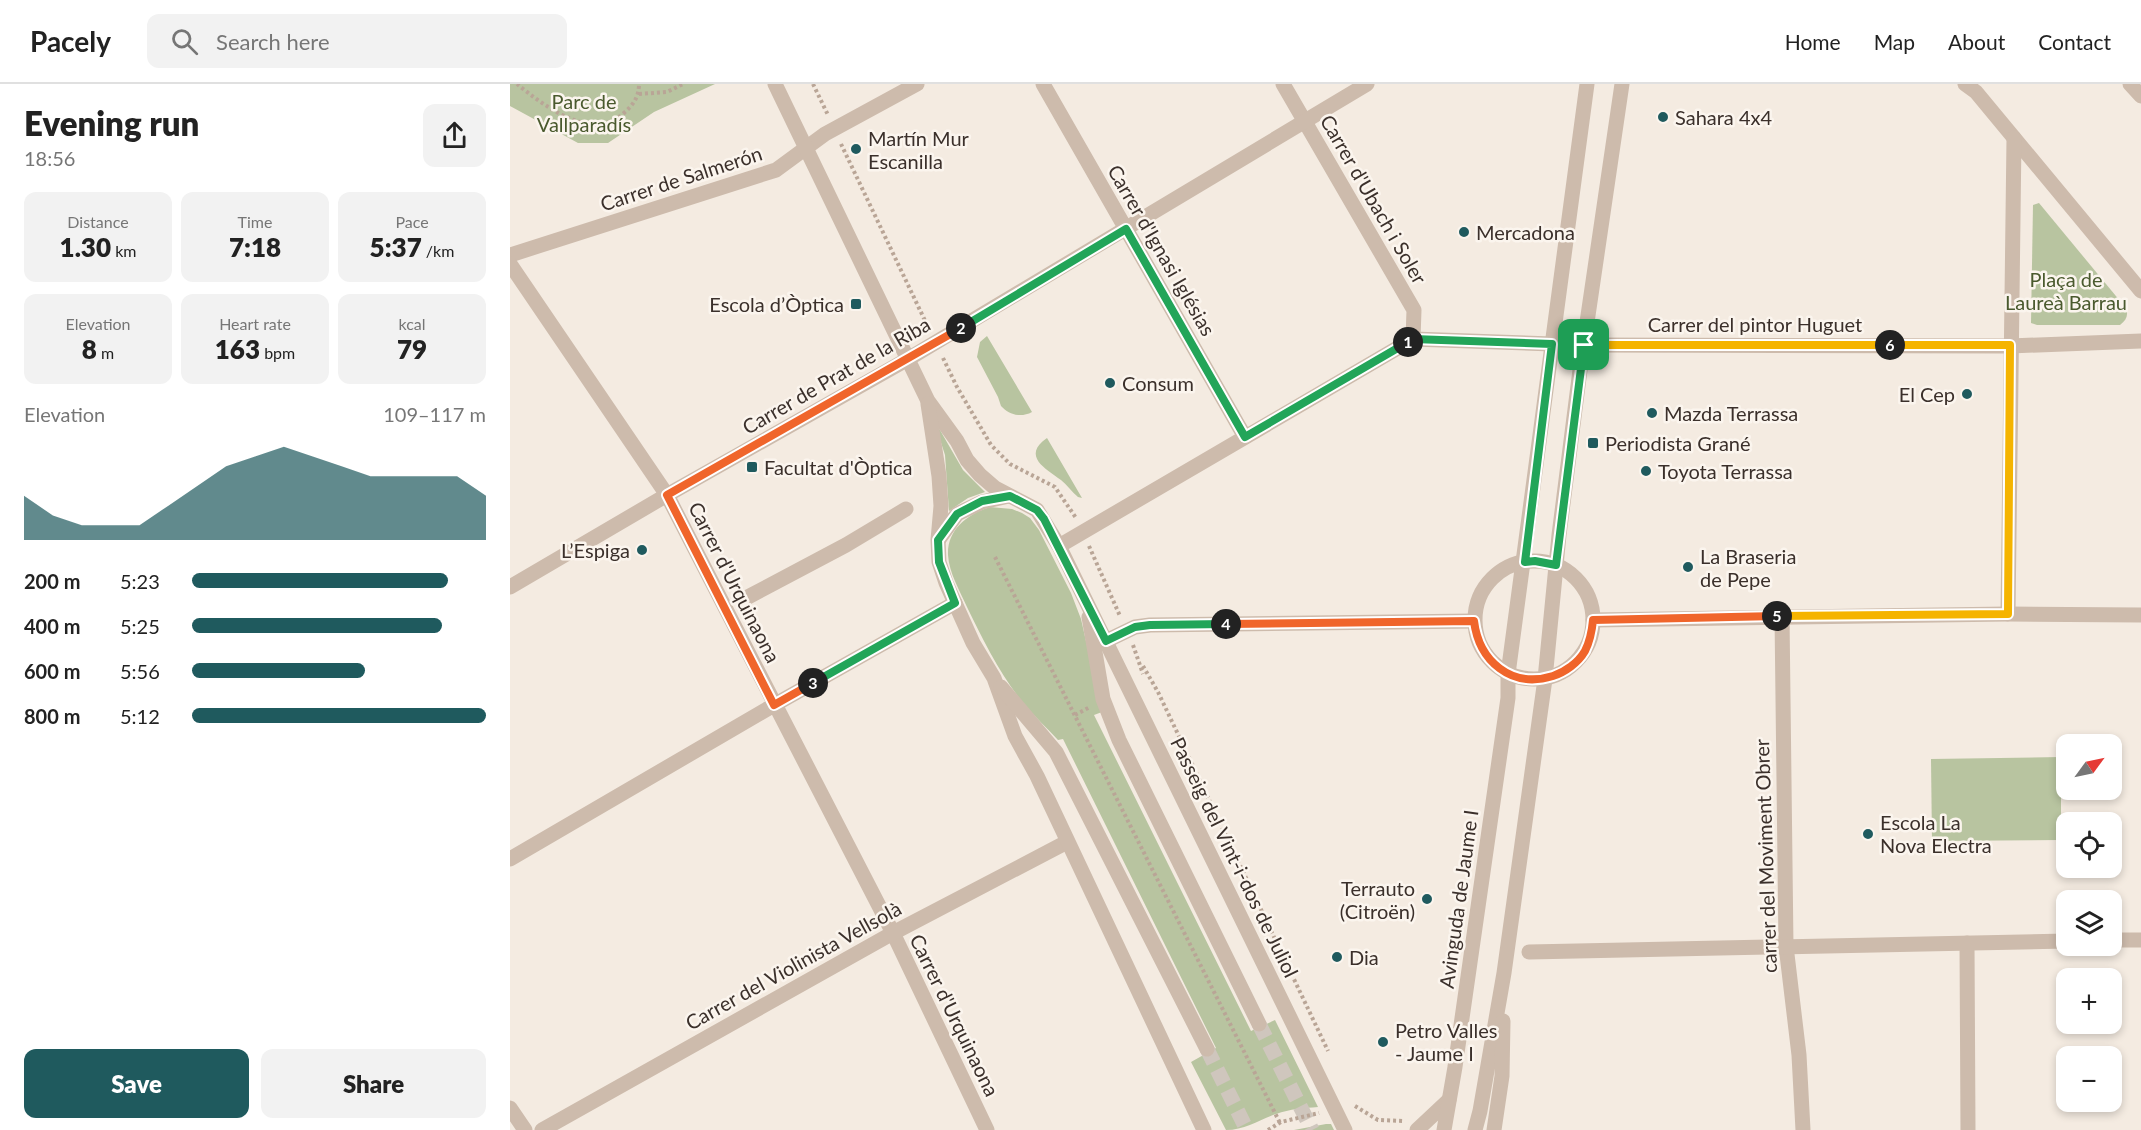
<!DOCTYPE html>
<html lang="en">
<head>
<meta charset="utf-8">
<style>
	body { margin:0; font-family:Lato,sans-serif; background:#f2f2f2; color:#222; height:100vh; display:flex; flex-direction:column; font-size:22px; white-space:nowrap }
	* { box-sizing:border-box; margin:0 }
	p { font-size:20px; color:#767676 }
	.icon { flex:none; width:33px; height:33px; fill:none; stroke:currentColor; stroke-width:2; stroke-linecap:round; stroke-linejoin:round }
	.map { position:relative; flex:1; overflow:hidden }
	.sheet { display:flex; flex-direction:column; background:#fff; width:510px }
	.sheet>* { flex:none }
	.needle { width:39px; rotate:57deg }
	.fabs { position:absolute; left:1546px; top:650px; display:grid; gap:12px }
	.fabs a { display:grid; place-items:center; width:66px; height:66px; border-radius:12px; background:#fff; box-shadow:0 3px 9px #0003; font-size:30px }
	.pin { position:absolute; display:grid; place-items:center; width:51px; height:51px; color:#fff; margin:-26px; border-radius:12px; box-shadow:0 3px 9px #0006 }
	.km { position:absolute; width:30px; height:30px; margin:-15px; border-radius:50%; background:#222; color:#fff; font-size:16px; line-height:30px; text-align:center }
	.round { display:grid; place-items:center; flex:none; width:63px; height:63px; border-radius:12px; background:#f2f2f2 }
	.headline { display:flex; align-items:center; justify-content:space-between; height:102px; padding:0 24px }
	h1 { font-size:33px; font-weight:800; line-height:45px }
	.stats { display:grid; grid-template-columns:repeat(3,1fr); gap:9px; height:102px; padding:6px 24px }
	.stats div { display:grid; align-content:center; border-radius:12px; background:#f2f2f2; text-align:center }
	.stats b { font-size:26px; font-weight:800 }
	.stats small { font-size:16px; font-weight:400 }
	.stats p { font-size:16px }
	.chart { height:168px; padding:12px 24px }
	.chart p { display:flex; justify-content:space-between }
	.chart svg { width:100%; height:108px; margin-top:6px; fill:#1f5a5e; opacity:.7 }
	.action { display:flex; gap:12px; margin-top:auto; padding:12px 24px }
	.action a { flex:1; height:69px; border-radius:12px; background:#1f5a5e; color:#fff; font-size:24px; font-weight:800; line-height:69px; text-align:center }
	.action a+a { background:#f2f2f2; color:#222 }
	ul { padding:0 24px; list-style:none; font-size:20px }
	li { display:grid; grid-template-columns:96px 72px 1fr; align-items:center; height:45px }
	li i { height:15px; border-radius:8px; background:#1f5a5e }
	header { display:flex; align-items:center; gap:36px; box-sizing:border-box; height:84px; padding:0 30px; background:#fff; border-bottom:2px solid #e0e0e0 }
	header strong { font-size:28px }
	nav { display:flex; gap:33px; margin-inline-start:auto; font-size:21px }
	.search { width:420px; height:54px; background:#f2f2f2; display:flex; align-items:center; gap:15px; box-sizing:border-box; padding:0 21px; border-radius:12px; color:#767676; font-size:22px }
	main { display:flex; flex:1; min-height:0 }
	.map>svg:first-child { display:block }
	.green { fill:#b8c4a0 }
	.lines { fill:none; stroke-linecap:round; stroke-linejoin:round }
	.tertiary-tunnel { stroke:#cfc6bd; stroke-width:15; stroke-dasharray:15 8; stroke-linecap:butt }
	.path { stroke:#b9a596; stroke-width:4; stroke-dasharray:3 3; stroke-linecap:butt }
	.pedestrian { stroke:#cdbbac; stroke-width:15 }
	.minor { stroke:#cdbbac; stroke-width:15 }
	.tertiary { stroke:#cdbbac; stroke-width:15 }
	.split-1-casing { stroke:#fff; stroke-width:12 }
	.split-2-casing { stroke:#fff; stroke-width:12 }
	.split-3-casing { stroke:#fff; stroke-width:12 }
	.split-4-casing { stroke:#fff; stroke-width:12 }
	.split-5-casing { stroke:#fff; stroke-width:12 }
	.split-6-casing { stroke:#fff; stroke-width:12 }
	.split-7-casing { stroke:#fff; stroke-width:12 }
	.split-1 { stroke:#22a559; stroke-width:8 }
	.split-2 { stroke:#22a559; stroke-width:8 }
	.split-3 { stroke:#f0652b; stroke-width:8 }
	.split-4 { stroke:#22a559; stroke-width:8 }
	.split-5 { stroke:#f0652b; stroke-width:8 }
	.split-6 { stroke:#f5b400; stroke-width:8 }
	.split-7 { stroke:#f5b400; stroke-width:8 }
	.poi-dot { fill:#1f5a5e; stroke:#fbf5ee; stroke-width:2 }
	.labels { text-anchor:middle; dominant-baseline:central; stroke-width:5; stroke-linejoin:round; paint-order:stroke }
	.park-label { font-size:20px; fill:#4a5a2e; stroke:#fbf5ee }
	.poi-label { font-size:20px; fill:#3b302b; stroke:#fbf5ee; text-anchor:start }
	.street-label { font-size:20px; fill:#3b302b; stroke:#fbf5ee }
</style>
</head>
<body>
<header>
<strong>Pacely</strong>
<div class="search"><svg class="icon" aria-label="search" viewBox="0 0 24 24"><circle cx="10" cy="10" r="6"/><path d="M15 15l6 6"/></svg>Search here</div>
<nav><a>Home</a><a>Map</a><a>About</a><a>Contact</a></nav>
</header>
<main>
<section class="sheet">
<div class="headline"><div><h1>Evening run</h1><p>18:56</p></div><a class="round"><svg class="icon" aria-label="share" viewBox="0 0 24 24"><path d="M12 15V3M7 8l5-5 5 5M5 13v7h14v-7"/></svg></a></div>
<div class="stats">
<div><p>Distance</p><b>1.30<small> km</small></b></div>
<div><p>Time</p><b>7:18</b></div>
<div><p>Pace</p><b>5:37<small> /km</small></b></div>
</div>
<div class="stats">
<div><p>Elevation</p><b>8<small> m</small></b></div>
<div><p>Heart rate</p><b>163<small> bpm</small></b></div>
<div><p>kcal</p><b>79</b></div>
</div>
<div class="chart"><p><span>Elevation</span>109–117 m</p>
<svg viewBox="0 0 160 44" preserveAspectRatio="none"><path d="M0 44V26L10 34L20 38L30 38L40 38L50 30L60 22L70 14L80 10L90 6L100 10L110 14L120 18L130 18L140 18L150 18L160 26V44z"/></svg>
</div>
<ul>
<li><b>200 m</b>5:23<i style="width:87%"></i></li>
<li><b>400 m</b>5:25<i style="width:85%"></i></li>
<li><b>600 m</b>5:56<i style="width:59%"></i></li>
<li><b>800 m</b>5:12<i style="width:100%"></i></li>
</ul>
<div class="action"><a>Save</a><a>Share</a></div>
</section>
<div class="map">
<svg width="1631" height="1046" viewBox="0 0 1631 1046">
	<rect width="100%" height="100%" fill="#f4ebe1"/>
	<g class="green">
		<path d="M 0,0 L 205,0 L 144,28 L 98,59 L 68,59 L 0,22 Z"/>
		<path d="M 1529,119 L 1615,223 C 1619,230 1617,236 1610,241 L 1527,241 L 1521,239 L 1523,121 Z"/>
		<path d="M 477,252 L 522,328 C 511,334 499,331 491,322 L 488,313 L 467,273 L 470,258 Z"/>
		<path d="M 423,334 L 453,386 L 475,408 L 458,414 L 439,427 L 435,371 Z"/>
		<path d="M 537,354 L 572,414 L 568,413 C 562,408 557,401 551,396 C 536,385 511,372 537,354 Z"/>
		<path d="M 480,423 L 502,425 L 512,429 L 520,434 L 529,446 L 561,509 L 571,535 L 592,628 L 584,631 L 741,947 L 765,936 L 808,1023 C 794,1024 780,1025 766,1030 C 749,1036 735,1046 716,1046 L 681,978 L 706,964 L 553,655 L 548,656 C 537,644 524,632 513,619 C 490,590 473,556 457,523 C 450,507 439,489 438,471 C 437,445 458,430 480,423 Z"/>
		<path d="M 1551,673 L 1551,756 L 1422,757 L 1421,675 Z"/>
		<path d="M 816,1040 L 821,1040 L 824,1046 L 784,1046 Z"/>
	</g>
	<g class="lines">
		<g class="tertiary-tunnel">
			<path d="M 749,940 L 802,1046"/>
			<path d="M 697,965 L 737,1046"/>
		</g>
		<g class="path">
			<path d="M 7,0 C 33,21 83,60 115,28 C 124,20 129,12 129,0"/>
			<path d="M 303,0 L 318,31"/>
			<path d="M 129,10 L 157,8 L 173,0"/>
			<path d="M 331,60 L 418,243"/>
			<path d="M 433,274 L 447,303 L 481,361 L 500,380 L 545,403 L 566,434"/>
			<path d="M 579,462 L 610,532"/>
			<path d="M 485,473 L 770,1039"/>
			<path d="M 623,561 L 633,590"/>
			<path d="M 633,582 L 648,608 L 818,967"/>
			<path d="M 565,631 L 580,623"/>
			<path d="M 845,1022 L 868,1036 L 893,1037"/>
			<path d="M 758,1046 L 771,1038 L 809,1029"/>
		</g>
		<g class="pedestrian">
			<path d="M 236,514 L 336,461 L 396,425"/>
			<path d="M 1272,532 L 1276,862 L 1289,971 L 1293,1046"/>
			<path d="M 1602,856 L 1631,856"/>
			<path d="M 1457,859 L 1458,1046"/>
			<path d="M 1019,868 L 1557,857"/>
		</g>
		<g class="minor">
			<path d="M 533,0 L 735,353"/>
			<path d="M 773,0 L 904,226 L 903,255"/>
			<path d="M 1455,0 L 1466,8 L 1631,207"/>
			<path d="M 1620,0 L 1631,12"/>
			<path d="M 0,171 L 266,86 L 315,50 L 407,0"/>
			<path d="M 0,180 L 157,411 L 383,849 L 477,1046"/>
			<path d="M 1074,261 L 1500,262 L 1631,257"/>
			<path d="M 549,462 L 903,255 L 1042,260"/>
			<path d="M 0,503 L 157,411 L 398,275 L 857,0"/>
			<path d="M 1498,530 L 1504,54"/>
			<path d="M 1083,536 L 1498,530 L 1631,531"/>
			<path d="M 596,557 L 625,543 L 640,541 L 964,537"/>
			<path d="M 0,775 L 264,621 L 445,519"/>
			<path d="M 0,1024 L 15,1046"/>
			<path d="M 32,1046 L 383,849 L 557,758"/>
		</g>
		<g class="tertiary">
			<path d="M 265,0 L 418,317 L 447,357 L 457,376 L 470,391 L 485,404 L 527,426 L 549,462 L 835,1046"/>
			<path d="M 418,320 L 429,392 L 431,422 L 428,456 L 429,478 L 436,499 L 463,559 L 484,594 L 505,652 L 527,692 L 694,1046"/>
			<path d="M 429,455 L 447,430 L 472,418 L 499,412"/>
			<circle cx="1024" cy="536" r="59"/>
			<path d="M 579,533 L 593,615 L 609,656 L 749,940"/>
			<path d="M 491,603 L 546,668 L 697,965"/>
			<path d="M 907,1046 L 939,1016"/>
			<path d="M 934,1046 L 945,983 L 998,614 L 998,590 L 1077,0"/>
			<path d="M 965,1046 L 970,1027 L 994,889 L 1035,595 L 1049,451 L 1070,286 L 1112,0"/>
			<path d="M 984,1046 L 992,992 L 993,937"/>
		</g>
	</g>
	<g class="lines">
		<g class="split-1-casing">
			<path id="split-1" d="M 898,258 L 903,255 L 1042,260 L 1015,478 L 1025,477 L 1046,481 L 1074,261"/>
		</g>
		<g class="split-2-casing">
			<path id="split-2" d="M 451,244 L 616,145 L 735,353 L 898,258"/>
		</g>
		<g class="split-3-casing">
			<path id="split-3" d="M 303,599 L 264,621 L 157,411 L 451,244"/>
		</g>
		<g class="split-4-casing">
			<path id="split-4" d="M 303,599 L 445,519 L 429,478 L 428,456 L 447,430 L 472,417 L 500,412 L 527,426 L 534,435 L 596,557 L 625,543 L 640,541 L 716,540"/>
		</g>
		<g class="split-5-casing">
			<path id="split-5" d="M 716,540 L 964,537 C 969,577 1001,605 1043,592 C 1055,588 1068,579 1075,567 C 1080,557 1082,547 1083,536 L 1267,532"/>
		</g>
		<g class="split-6-casing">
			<path id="split-6" d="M 1267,532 L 1498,530 L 1500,261 L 1380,261"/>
		</g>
		<g class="split-7-casing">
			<path id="split-7" d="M 1074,261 L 1380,261"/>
		</g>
		<use href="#split-1" class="split-1"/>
		<use href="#split-2" class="split-2"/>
		<use href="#split-3" class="split-3"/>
		<use href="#split-4" class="split-4"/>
		<use href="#split-5" class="split-5"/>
		<use href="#split-6" class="split-6"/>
		<use href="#split-7" class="split-7"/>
	</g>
	<g class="poi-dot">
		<circle cx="1153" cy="33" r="6"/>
		<circle cx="346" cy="65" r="6"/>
		<circle cx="954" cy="148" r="6"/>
		<rect x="340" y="214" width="12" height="12" rx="3"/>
		<circle cx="600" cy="299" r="6"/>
		<circle cx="1457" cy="310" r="6"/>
		<circle cx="1142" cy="329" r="6"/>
		<rect x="1077" y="353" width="12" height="12" rx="3"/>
		<rect x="236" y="377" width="12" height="12" rx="3"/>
		<circle cx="1136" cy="387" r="6"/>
		<circle cx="132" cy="466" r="6"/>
		<circle cx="1178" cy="483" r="6"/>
		<circle cx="1358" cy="750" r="6"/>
		<circle cx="917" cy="815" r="6"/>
		<circle cx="827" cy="873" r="6"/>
		<circle cx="873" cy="958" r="6"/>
	</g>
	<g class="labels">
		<g class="park-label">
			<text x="74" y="17">Parc de<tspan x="74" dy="23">Vallparadís</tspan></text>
			<text x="1556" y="195">Plaça de<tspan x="1556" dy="23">Laureà Barrau</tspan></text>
		</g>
		<g class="poi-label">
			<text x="1165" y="33">Sahara 4x4</text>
			<text x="358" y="54">Martín Mur<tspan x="358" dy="23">Escanilla</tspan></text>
			<text x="966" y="148">Mercadona</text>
			<text x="334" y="220" text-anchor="end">Escola d’Òptica</text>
			<text x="612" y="299">Consum</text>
			<text x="1445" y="310" text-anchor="end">El Cep</text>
			<text x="1154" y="329">Mazda Terrassa</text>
			<text x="1095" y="359">Periodista Grané</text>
			<text x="254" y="383">Facultat d'Òptica</text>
			<text x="1148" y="387">Toyota Terrassa</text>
			<text x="120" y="466" text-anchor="end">L’Espiga</text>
			<text x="1190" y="472">La Braseria<tspan x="1190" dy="23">de Pepe</tspan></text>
			<text x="1370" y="738">Escola La<tspan x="1370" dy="23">Nova Electra</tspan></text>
			<text x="905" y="804" text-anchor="end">Terrauto<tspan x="905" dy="23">(Citroën)</tspan></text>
			<text x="839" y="873">Dia</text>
			<text x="885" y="946">Petro Valles<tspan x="885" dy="23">- Jaume I</tspan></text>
		</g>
		<g class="street-label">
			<text transform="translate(171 94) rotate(-18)">Carrer de Salmerón</text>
			<text transform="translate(864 115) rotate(60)">Carrer d'Ubach i Soler</text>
			<text transform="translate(652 166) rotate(60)">Carrer d'Ignasi Iglésias</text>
			<text x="1245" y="240">Carrer del pintor Huguet</text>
			<text transform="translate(326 291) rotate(-30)">Carrer de Prat de la Riba</text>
			<text transform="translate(225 498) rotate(63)">Carrer d'Urquinaona</text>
			<text transform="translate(1255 772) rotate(-92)">carrer del Moviment Obrer</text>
			<text transform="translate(725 773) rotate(64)">Passeig del Vint-i-dos de Juliol</text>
			<text transform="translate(948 815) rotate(-82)">Avinguda de Jaume I</text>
			<text transform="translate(283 881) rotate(-29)">Carrer del Violinista Vellsolà</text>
			<text transform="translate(445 931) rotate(64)">Carrer d'Urquinaona</text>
		</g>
	</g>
</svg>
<div class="fabs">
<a><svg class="needle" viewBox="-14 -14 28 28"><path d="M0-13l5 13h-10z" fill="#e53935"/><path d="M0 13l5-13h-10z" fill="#767676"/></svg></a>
<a><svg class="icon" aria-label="locate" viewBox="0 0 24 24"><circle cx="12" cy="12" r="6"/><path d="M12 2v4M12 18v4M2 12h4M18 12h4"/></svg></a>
<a><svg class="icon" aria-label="layers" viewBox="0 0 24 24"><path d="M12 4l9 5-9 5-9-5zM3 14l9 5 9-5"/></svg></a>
<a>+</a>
<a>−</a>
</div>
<div class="pin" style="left:1074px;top:261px;background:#1e9e55"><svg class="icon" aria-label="arrive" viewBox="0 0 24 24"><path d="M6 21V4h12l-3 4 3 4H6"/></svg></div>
<b class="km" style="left:898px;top:258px">1</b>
<b class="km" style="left:451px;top:244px">2</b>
<b class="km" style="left:303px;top:599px">3</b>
<b class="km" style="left:716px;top:540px">4</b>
<b class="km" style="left:1267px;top:532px">5</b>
<b class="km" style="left:1380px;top:261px">6</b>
</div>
</main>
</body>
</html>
